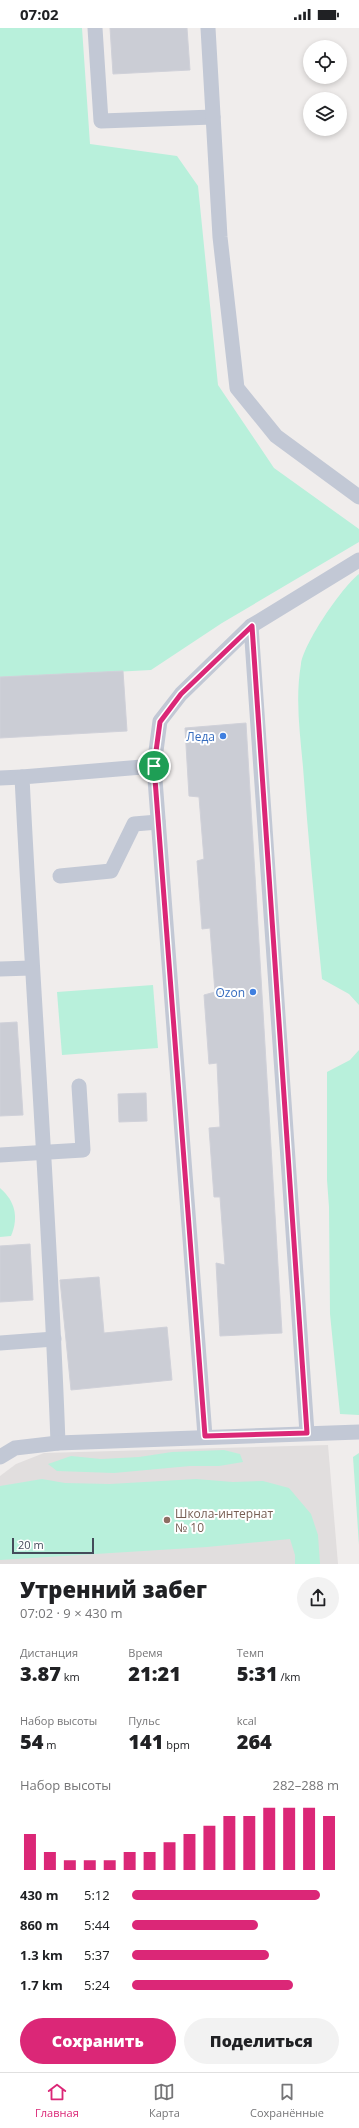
<!DOCTYPE html>
<html lang="ru">
<head>
<meta charset="utf-8">
<style>
	body { margin:0; font-family:"Open Sans",sans-serif; background:#f2f2f2; color:#202124; height:100vh; display:flex; flex-direction:column; font-size:15px; white-space:nowrap }
	* { box-sizing:border-box; margin:0 }
	p { font-size:13px; color:#757577 }
	.icon { flex:none; width:22px; height:22px; fill:none; stroke:currentColor; stroke-width:2; stroke-linecap:round; stroke-linejoin:round }
	.map { position:relative; height:1536px; overflow:hidden }
	.panel { display:flex; flex-direction:column; background:#fff; flex:1 }
	.panel>* { flex:none }
	.fabs { position:absolute; left:303px; top:12px; display:grid; gap:8px }
	.fabs a { display:grid; place-items:center; width:44px; height:44px; border-radius:50%; background:#fff; box-shadow:0 2px 6px #0003; font-size:20px }
	.scale { position:absolute; left:12px; bottom:10px; width:82px; box-sizing:border-box; padding-left:4px; border:2px solid #444b5a; border-top:0; font-size:11px; line-height:14px; white-space:nowrap; color:#444b5a; -webkit-text-stroke:3px #fff; paint-order:stroke }
	.pin { position:absolute; display:grid; place-items:center; width:34px; height:34px; color:#fff; margin:-17px; border:2px solid #fff; border-radius:50%; box-shadow:0 1px 4px #0007 }
	.round { display:grid; place-items:center; flex:none; width:42px; height:42px; border-radius:21px; background:#f2f2f2 }
	.overview { display:flex; align-items:center; justify-content:space-between; height:68px; padding:0 20px }
	h1 { font-size:22px; font-weight:800; line-height:30px }
	.stats { display:grid; grid-template-columns:repeat(3,1fr); gap:6px; height:68px; padding:4px 20px }
	.stats div { display:grid; align-content:center }
	.stats b { font-size:20px; font-weight:800 }
	.stats small { font-size:11px; font-weight:400 }
	.stats p { font-size:11px }
	.chart { height:112px; padding:8px 20px }
	.chart p { display:flex; justify-content:space-between }
	.chart svg { width:100%; height:72px; margin-top:4px; stroke:#db2777; stroke-width:6 }
	.cta { display:flex; gap:8px; margin-top:auto; padding:8px 20px }
	.cta a { flex:1; height:46px; border-radius:24px; background:#db2777; color:#fff; font-size:16px; font-weight:800; line-height:46px; text-align:center }
	.cta a+a { background:#f2f2f2; color:#202124 }
	ul { padding:0 20px; list-style:none; font-size:13px }
	li { display:grid; grid-template-columns:64px 48px 1fr; align-items:center; height:30px }
	li i { height:10px; border-radius:5px; background:#db2777 }
	.status { display:flex; justify-content:space-between; align-items:center; height:28px; padding:0 20px; background:#fff; direction:ltr }
	.status svg { height:11px; fill:currentColor }
	.tabs { display:flex; justify-content:space-around; align-items:center; height:56px; border-top:1px solid #e0e0e0; background:#fff; font-size:11px; color:#757577 }
	.tabs a { display:grid; justify-items:center; gap:2px }
	.tabs .selected { color:#db2777 }
	.map>svg:first-child { display:block }
	.education { fill:#e1dede }
	.green { fill:#b8f0db }
	.building { fill:#cbcdd5; stroke:#d0d1d9 }
	.lines { fill:none; stroke-linecap:round; stroke-linejoin:round }
	.service { stroke:#c2c8d5; stroke-width:15 }
	.route-casing { stroke:#fff; stroke-width:8 }
	.route { stroke:#db2777; stroke-width:5 }
	.shop-dot { fill:#3f7fe0; stroke:#fff; stroke-width:1.5 }
	.education-dot { fill:#8d6e63; stroke:#fff; stroke-width:1.5 }
	.labels { text-anchor:middle; dominant-baseline:central; stroke-width:4; stroke-linejoin:round; paint-order:stroke }
	.shop-label { font-size:12px; fill:#366cbe; stroke:#fff; text-anchor:end }
	.education-label { font-size:12px; fill:#785e54; stroke:#fff; text-anchor:start }
</style>
</head>
<body>
<div class="status"><b>07:02</b><svg viewBox="0 0 49 12"><path d="M0 12V9h3v3zM5 12V6h3v6zM10 12V3h3v9zM15 12V0h3v12zM26 1h20v11H26zM47 4h2v5h-2z"/></svg></div>
<div class="map">
<svg width="359" height="1536" viewBox="0 0 359 1536">
	<rect width="100%" height="100%" fill="#f0edec"/>
	<path class="education" d="M 328,1417 L 338,1536 L 0,1536 L 0,1448 L 16,1436 L 44,1425 Z"/>
	<g class="green">
		<path d="M 0,0 L 82,0 L 90,116 L 177,128 L 198,158 L 218,357 L 274,440 L 359,501 L 359,514 L 222,595 L 151,642 L 0,650 Z"/>
		<path d="M 359,546 L 359,977 L 349,966 L 322,951 C 315,880 308,810 303,739 C 300,705 295,671 301,636 C 304,615 342,559 359,546 Z"/>
		<path d="M 153,957 L 158,1020 L 62,1027 L 57,964 Z"/>
		<path d="M 359,1022 L 359,1387 L 340,1386 L 330,1286 L 329,1179 L 327,1152 L 327,1044 L 350,1032 Z"/>
		<path d="M 0,1160 C 15,1173 19,1189 11,1208 L 0,1209 Z"/>
		<path d="M 224,1422 L 240,1426 L 243,1434 L 219,1438 L 190,1438 L 114,1445 L 57,1443 L 48,1436 L 71,1428 L 101,1431 L 139,1429 L 172,1424 Z"/>
		<path d="M 359,1425 L 359,1517 L 353,1429 Z"/>
		<path d="M 42,1451 L 65,1455 L 110,1456 L 196,1451 L 233,1454 L 263,1453 L 289,1460 L 311,1486 L 318,1507 L 320,1536 L 295,1536 L 295,1527 L 290,1511 L 207,1519 L 0,1532 L 0,1458 Z"/>
	</g>
	<g class="building">
		<path d="M 110,0 L 187,0 L 190,42 L 113,46 Z"/>
		<path d="M 123,643 L 127,703 L 0,710 L 0,649 Z"/>
		<path d="M 246,695 L 282,1305 L 220,1308 L 216,1235 L 225,1237 L 220,1169 L 214,1169 L 209,1100 L 220,1099 L 217,1035 L 209,1036 L 204,967 L 215,964 L 210,900 L 202,901 L 197,833 L 204,831 L 199,769 L 189,768 L 185,700 Z"/>
		<path d="M 17,994 L 23,1087 L 0,1088 L 0,995 Z"/>
		<path d="M 146,1065 L 147,1093 L 119,1094 L 118,1066 Z"/>
		<path d="M 30,1216 L 33,1272 L 0,1274 L 0,1218 Z"/>
		<path d="M 99,1249 L 104,1305 L 167,1299 L 172,1352 L 71,1362 L 60,1252 Z"/>
	</g>
	<g class="lines">
		<g class="service">
			<path d="M 95,0 L 101,93 L 213,89"/>
			<path d="M 208,0 L 220,209 L 237,360 L 276,408 L 359,469"/>
			<path d="M 251,598 L 307,1405"/>
			<path d="M 154,738 L 205,1408"/>
			<path d="M 0,750 L 22,749"/>
			<path d="M 60,848 L 111,843 L 134,796 L 158,794"/>
			<path d="M 0,941 L 31,940"/>
			<path d="M 0,1127 L 83,1122 L 79,1058"/>
			<path d="M 0,1315 L 54,1311"/>
			<path d="M 58,1415 C 50,1192 33,971 22,749 L 154,738 L 160,693 L 181,666 L 251,598 L 359,532"/>
			<path d="M 0,1429 L 15,1420 L 58,1415 L 359,1404"/>
		</g>
	</g>
	<g class="lines">
		<g class="route-casing">
			<path id="route" d="M 252,598 L 307,1405 L 205,1408 L 154,738 L 160,694 L 181,666 Z"/>
		</g>
		<use href="#route" class="route"/>
	</g>
	<g class="shop-dot">
		<circle cx="223" cy="708" r="4"/>
		<circle cx="253" cy="964" r="4"/>
	</g>
	<circle class="education-dot" cx="167" cy="1492" r="4"/>
	<g class="labels">
		<g class="shop-label">
			<text x="215" y="708">Леда</text>
			<text x="245" y="964">Ozon</text>
		</g>
		<g class="education-label">
			<text x="175" y="1485">Школа-интернат<tspan x="175" dy="14">№ 10</tspan></text>
		</g>
	</g>
</svg>
<div class="fabs">
<a><svg class="icon" aria-label="locate" viewBox="0 0 24 24"><circle cx="12" cy="12" r="6"/><path d="M12 2v4M12 18v4M2 12h4M18 12h4"/></svg></a>
<a><svg class="icon" aria-label="layers" viewBox="0 0 24 24"><path d="M12 4l9 5-9 5-9-5zM3 14l9 5 9-5"/></svg></a>
</div>
<div class="scale">20 m</div>
<div class="pin" style="left:154px;top:738px;background:#1e9e55"><svg class="icon" aria-label="arrive" viewBox="0 0 24 24"><path d="M6 21V4h12l-3 4 3 4H6"/></svg></div>
</div>
<section class="panel">
<div class="overview"><div><h1>Утренний забег</h1><p>07:02 · 9 × 430 m</p></div><a class="round"><svg class="icon" aria-label="share" viewBox="0 0 24 24"><path d="M12 15V3M7 8l5-5 5 5M5 13v7h14v-7"/></svg></a></div>
<div class="stats">
<div><p>Дистанция</p><b>3.87<small> km</small></b></div>
<div><p>Время</p><b>21:21</b></div>
<div><p>Темп</p><b>5:31<small> /km</small></b></div>
</div>
<div class="stats">
<div><p>Набор высоты</p><b>54<small> m</small></b></div>
<div><p>Пульс</p><b>141<small> bpm</small></b></div>
<div><p>kcal</p><b>264</b></div>
</div>
<div class="chart"><p><span>Набор высоты</span>282–288 m</p>
<svg viewBox="0 0 160 44" preserveAspectRatio="none"><path d="M5 44V22M15 44V33M25 44V38M35 44V38M45 44V38M55 44V33M65 44V33M75 44V27M85 44V22M95 44V17M105 44V11M115 44V11M125 44V6M135 44V6M145 44V6M155 44V11"/></svg>
</div>
<ul>
<li><b>430 m</b>5:12<i style="width:91%"></i></li>
<li><b>860 m</b>5:44<i style="width:61%"></i></li>
<li><b>1.3 km</b>5:37<i style="width:66%"></i></li>
<li><b>1.7 km</b>5:24<i style="width:78%"></i></li>
</ul>
<div class="cta"><a>Сохранить</a><a>Поделиться</a></div>
</section>
<nav class="tabs">
<a class="selected"><svg class="icon" aria-label="home" viewBox="0 0 24 24"><path d="M3 11l9-7 9 7M6 9v11h12V9"/></svg>Главная</a>
<a><svg class="icon" aria-label="map" viewBox="0 0 24 24"><path d="M3 6l6-2 6 2 6-2v14l-6 2-6-2-6 2zM9 4v14M15 6v14"/></svg>Карта</a>
<a><svg class="icon" aria-label="saved" viewBox="0 0 24 24"><path d="M7 4h10v16l-5-4-5 4z"/></svg>Сохранённые</a>
</nav>
</body>
</html>
